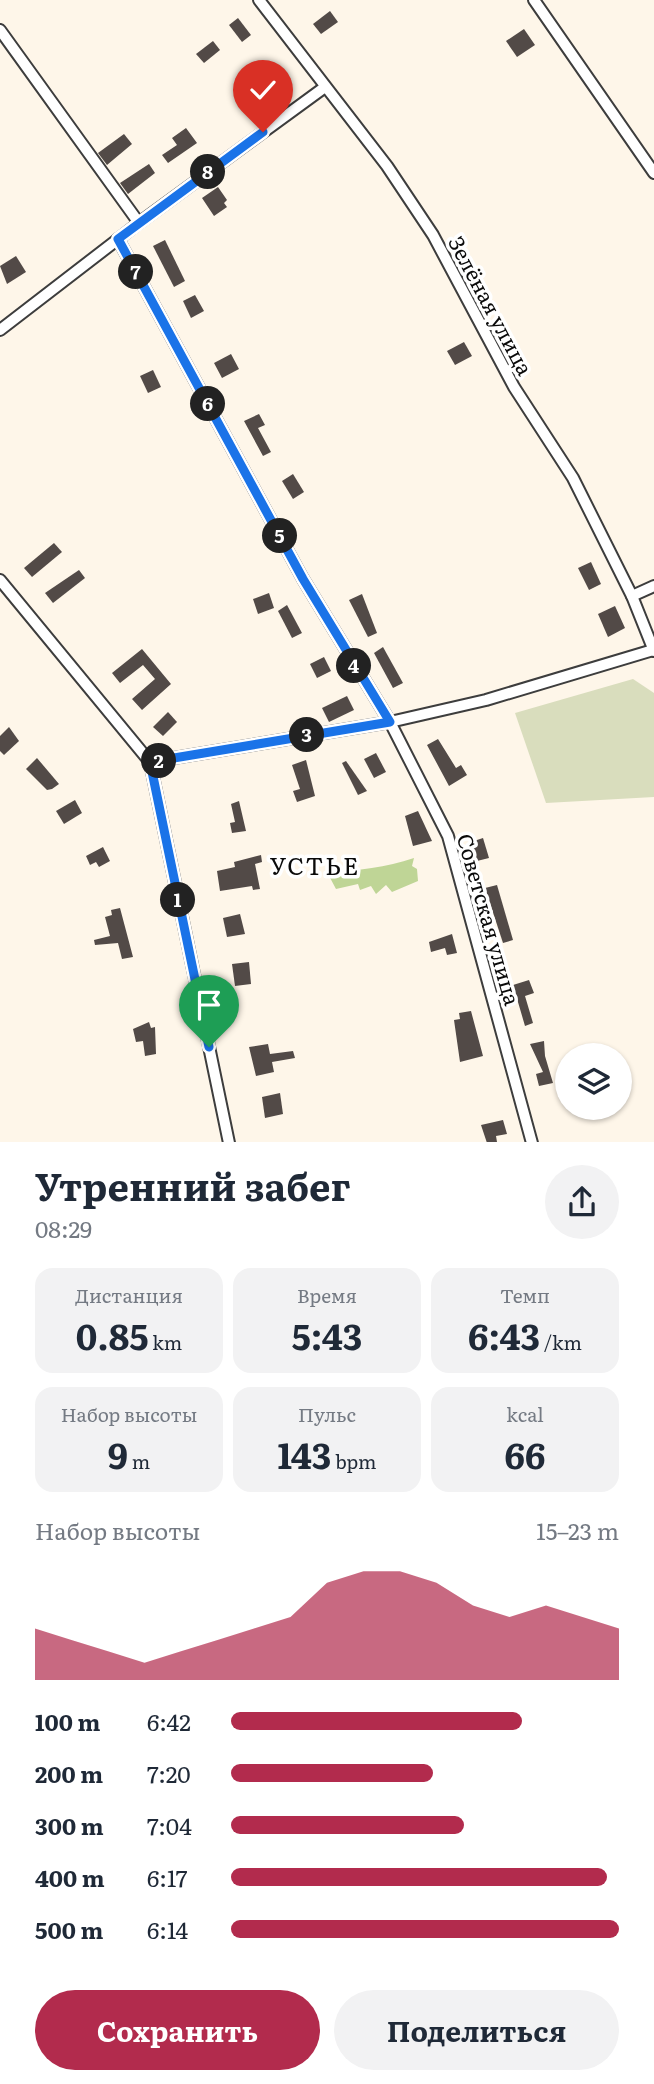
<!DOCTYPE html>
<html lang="ru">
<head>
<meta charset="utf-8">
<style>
	body { margin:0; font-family:Literata,serif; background:#f2f2f3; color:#1f2937; height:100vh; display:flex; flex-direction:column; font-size:26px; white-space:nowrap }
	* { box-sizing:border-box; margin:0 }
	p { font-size:23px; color:#747a83 }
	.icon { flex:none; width:38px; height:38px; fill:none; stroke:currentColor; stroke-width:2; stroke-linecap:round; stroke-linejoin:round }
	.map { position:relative; height:1142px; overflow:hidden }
	.details { display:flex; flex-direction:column; background:#fff; flex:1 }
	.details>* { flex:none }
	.fabs { position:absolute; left:555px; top:1043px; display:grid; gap:14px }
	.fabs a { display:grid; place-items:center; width:77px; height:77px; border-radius:50%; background:#fff; box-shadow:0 2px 5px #0004; font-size:35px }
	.pin { position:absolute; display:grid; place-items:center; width:60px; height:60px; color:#fff; margin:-72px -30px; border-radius:50% 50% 50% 0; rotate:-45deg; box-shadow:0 0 7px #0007 }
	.pin .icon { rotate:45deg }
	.km { position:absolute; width:35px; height:35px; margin:-18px; border-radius:50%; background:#222; color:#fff; font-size:19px; line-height:35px; text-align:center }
	.round { display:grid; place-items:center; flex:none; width:74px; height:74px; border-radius:37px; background:#f2f2f3 }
	.head { display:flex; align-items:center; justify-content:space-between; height:119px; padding:0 35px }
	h1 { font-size:38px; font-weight:700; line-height:52px }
	.metrics { display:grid; grid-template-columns:repeat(3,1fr); gap:10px; height:119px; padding:7px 35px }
	.metrics div { display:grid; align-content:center; border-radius:18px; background:#f2f2f3; text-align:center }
	.metrics b { font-size:35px; font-weight:700 }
	.metrics small { font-size:19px; font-weight:400 }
	.metrics p { font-size:19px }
	.chart { height:196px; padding:14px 35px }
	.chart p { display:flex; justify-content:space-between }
	.chart svg { width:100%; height:126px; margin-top:7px; fill:#b22b4d; opacity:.7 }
	.cta { display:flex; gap:14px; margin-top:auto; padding:14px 35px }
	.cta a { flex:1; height:80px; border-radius:42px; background:#b22b4d; color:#fff; font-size:28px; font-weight:700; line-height:80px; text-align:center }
	.cta a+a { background:#f2f2f3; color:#1f2937 }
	ul { padding:0 35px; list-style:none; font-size:23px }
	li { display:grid; grid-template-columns:112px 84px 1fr; align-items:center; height:52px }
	li i { height:18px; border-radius:9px; background:#b22b4d }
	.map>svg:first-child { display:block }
	.forest { fill:#bfd596 }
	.cemetery { fill:#d9ddbd }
	.building { fill:#524a47 }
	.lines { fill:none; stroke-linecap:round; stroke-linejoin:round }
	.street-casing { stroke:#3d3d3d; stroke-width:14 }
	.street { stroke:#fff; stroke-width:10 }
	.route-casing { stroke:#fff; stroke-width:14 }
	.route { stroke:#1a73e8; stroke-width:9 }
	.labels { text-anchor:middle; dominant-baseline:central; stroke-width:7; stroke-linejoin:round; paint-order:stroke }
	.street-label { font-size:21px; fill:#0a0a0a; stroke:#fff }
	.quarter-label { font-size:24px; letter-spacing:2px; fill:#0a0a0a; stroke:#fff }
</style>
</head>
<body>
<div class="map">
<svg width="654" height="1143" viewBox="0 0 654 1143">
	<rect width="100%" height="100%" fill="#fef6e9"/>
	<path class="forest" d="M 414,858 L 412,866 L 417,869 L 418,881 L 392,892 L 386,885 L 376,894 L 371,886 L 360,890 L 358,884 L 336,889 L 328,874 C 358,869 386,868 414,858 Z"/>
	<path class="cemetery" d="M 633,679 L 654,693 L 654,797 L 546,803 L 515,713 Z"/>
	<g class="building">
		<path d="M 330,11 L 338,22 L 321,34 L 313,24 Z"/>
		<path d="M 238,18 L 251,35 L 242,42 L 229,25 Z"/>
		<path d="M 524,29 L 535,45 L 517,57 L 506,41 Z"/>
		<path d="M 213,41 L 220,50 L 204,63 L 196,54 Z"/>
		<path d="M 271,66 L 282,80 L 266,91 L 256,77 Z"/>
		<path d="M 186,128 L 197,143 L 168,163 L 162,155 L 177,145 L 172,138 Z"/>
		<path d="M 124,134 L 132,144 L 107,165 L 98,153 Z"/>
		<path d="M 149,164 L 155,173 L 128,194 L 120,183 Z"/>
		<path d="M 218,187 L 227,200 L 224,203 L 227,207 L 214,216 L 202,198 Z"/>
		<path d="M 165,240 L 185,281 L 174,287 L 153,246 Z"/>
		<path d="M 16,256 L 26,272 L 7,284 L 0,266 Z"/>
		<path d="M 195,295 L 204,311 L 191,318 L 183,301 Z"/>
		<path d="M 464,342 L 472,356 L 455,365 L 447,351 Z"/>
		<path d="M 231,354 L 239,369 L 222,378 L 214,363 Z"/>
		<path d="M 153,370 L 161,387 L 148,393 L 140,376 Z"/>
		<path d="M 259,414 L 265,425 L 258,428 L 271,452 L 263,456 L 244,421 Z"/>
		<path d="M 293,474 L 304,492 L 293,499 L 282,481 Z"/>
		<path d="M 54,543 L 62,552 L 32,577 L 24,568 Z"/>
		<path d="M 591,562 L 601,584 L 589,590 L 578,568 Z"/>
		<path d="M 79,570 L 85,578 L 53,603 L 45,593 Z"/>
		<path d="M 269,593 L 274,608 L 258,614 L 253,599 Z"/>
		<path d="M 362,594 L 377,633 L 368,637 L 349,600 Z"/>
		<path d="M 287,605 L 302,633 L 292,638 L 278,611 Z"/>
		<path d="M 615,606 L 625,628 L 608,637 L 598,614 Z"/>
		<path d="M 383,647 L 403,683 L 393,688 L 374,653 Z"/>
		<path d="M 142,649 L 171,684 L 142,710 L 132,699 L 155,679 L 143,665 L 120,683 L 112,673 Z"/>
		<path d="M 324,657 L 331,671 L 317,678 L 310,664 Z"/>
		<path d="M 347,696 L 354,710 L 329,722 L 322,708 Z"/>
		<path d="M 168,712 L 177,722 L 163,736 L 153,727 Z"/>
		<path d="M 9,727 L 19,741 L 4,755 L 0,751 L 0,736 Z"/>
		<path d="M 438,739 L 456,768 L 461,765 L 467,775 L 449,786 L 427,745 Z"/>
		<path d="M 376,753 L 386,772 L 374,778 L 364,759 Z"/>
		<path d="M 37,758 L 59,784 L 52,789 L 47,790 L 26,769 Z"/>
		<path d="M 306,760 L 315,796 L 297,802 L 293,791 L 300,789 L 292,765 Z"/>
		<path d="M 346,761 L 367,791 L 358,795 L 342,763 Z"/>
		<path d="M 75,800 L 82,813 L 64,824 L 56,811 Z"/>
		<path d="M 239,801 L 246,831 L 232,833 L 230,823 L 235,822 L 231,804 Z"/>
		<path d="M 418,811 L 432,841 L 413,846 L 405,816 Z"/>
		<path d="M 483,838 L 489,858 L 477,861 L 471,842 Z"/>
		<path d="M 103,847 L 110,861 L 99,867 L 96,862 L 90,865 L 86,856 Z"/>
		<path d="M 261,855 L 262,862 L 255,864 L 260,889 L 253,890 L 252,886 L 220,891 L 217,871 L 235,867 L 234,862 Z"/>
		<path d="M 497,885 L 513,940 L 503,943 L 485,888 Z"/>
		<path d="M 120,908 L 133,957 L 122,959 L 118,943 L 95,945 L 94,940 L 110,936 L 105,917 L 112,915 L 111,910 Z"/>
		<path d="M 240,914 L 245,934 L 227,937 L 223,918 Z"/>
		<path d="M 452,934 L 457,953 L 447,955 L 445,948 L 431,952 L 429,942 Z"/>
		<path d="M 249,962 L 251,984 L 235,986 L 232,964 Z"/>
		<path d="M 529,980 L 534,993 L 525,996 L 533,1023 L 525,1026 L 513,985 Z"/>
		<path d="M 471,1011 L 483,1056 L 460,1062 L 454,1020 L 460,1019 L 459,1013 Z"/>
		<path d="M 149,1022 L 151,1028 L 155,1027 L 156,1054 L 145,1056 L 143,1041 L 136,1042 L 133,1029 Z"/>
		<path d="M 544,1041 L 545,1056 L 553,1083 L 539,1086 L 536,1074 L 543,1072 L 530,1044 Z"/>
		<path d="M 268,1044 L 270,1054 L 293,1051 L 295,1058 L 272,1062 L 274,1072 L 256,1076 L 249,1047 Z"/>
		<path d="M 280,1093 L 283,1114 L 265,1118 L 262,1097 Z"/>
		<path d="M 503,1120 L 507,1134 L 496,1136 L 497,1142 L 487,1143 L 481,1125 Z"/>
	</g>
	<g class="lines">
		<g class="street-casing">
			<g id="street">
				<path d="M 259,0 L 387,166 L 433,235 L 514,387 L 573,478 L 632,596 L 654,651"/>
				<path d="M 534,0 L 654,173"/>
				<path d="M 0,30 L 139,223"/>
				<path d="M 118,239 L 303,579 L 390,722 L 448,836 L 532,1143"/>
				<path d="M 0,330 L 139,223 L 325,87"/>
				<path d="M 0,580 L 150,762 L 229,1143"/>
				<path d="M 632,596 L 654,586"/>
				<path d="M 150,762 L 390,722 L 486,700 L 653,650"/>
			</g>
		</g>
		<use href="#street" class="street"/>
	</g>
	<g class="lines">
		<g class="route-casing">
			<path id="route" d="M 209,1047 L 150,762 L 390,722 L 303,579 L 118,239 L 263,132"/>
		</g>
		<use href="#route" class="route"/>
	</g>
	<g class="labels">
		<g class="street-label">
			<text transform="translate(492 305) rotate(62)">Зелёная улица</text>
			<text transform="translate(490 919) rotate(74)">Советская улица</text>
		</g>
		<g class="quarter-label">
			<text x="315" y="864">УСТЬЕ</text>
		</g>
	</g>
</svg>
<div class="fabs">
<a><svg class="icon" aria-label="layers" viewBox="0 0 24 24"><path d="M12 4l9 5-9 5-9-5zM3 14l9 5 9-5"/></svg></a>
</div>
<div class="pin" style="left:209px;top:1047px;background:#1e9e55"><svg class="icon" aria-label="arrive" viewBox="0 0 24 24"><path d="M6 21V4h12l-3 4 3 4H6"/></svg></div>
<div class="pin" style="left:263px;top:132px;background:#d93025"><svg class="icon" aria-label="check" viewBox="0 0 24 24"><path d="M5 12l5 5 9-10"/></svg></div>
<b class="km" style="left:178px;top:900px">1</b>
<b class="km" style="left:159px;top:761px">2</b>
<b class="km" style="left:307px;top:735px">3</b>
<b class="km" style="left:354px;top:666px">4</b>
<b class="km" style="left:280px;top:536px">5</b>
<b class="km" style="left:208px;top:404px">6</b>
<b class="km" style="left:136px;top:272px">7</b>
<b class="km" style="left:208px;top:172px">8</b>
</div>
<section class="details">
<div class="head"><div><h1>Утренний забег</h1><p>08:29</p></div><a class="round"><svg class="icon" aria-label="share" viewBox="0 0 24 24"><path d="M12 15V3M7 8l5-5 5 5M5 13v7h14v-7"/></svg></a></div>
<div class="metrics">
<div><p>Дистанция</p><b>0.85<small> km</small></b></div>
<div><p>Время</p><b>5:43</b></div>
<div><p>Темп</p><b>6:43<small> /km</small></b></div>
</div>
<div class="metrics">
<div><p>Набор высоты</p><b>9<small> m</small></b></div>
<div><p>Пульс</p><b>143<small> bpm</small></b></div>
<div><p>kcal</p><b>66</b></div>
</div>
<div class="chart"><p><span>Набор высоты</span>15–23 m</p>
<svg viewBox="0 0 160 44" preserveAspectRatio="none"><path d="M0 44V26L10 30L20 34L30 38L40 34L50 30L60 26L70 22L80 10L90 6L100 6L110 10L120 18L130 22L140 18L150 22L160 26V44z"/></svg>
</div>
<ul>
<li><b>100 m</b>6:42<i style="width:75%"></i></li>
<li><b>200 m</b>7:20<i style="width:52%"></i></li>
<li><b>300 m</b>7:04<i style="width:60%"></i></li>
<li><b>400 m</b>6:17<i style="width:97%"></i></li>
<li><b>500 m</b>6:14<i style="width:100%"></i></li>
</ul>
<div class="cta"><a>Сохранить</a><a>Поделиться</a></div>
</section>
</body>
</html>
